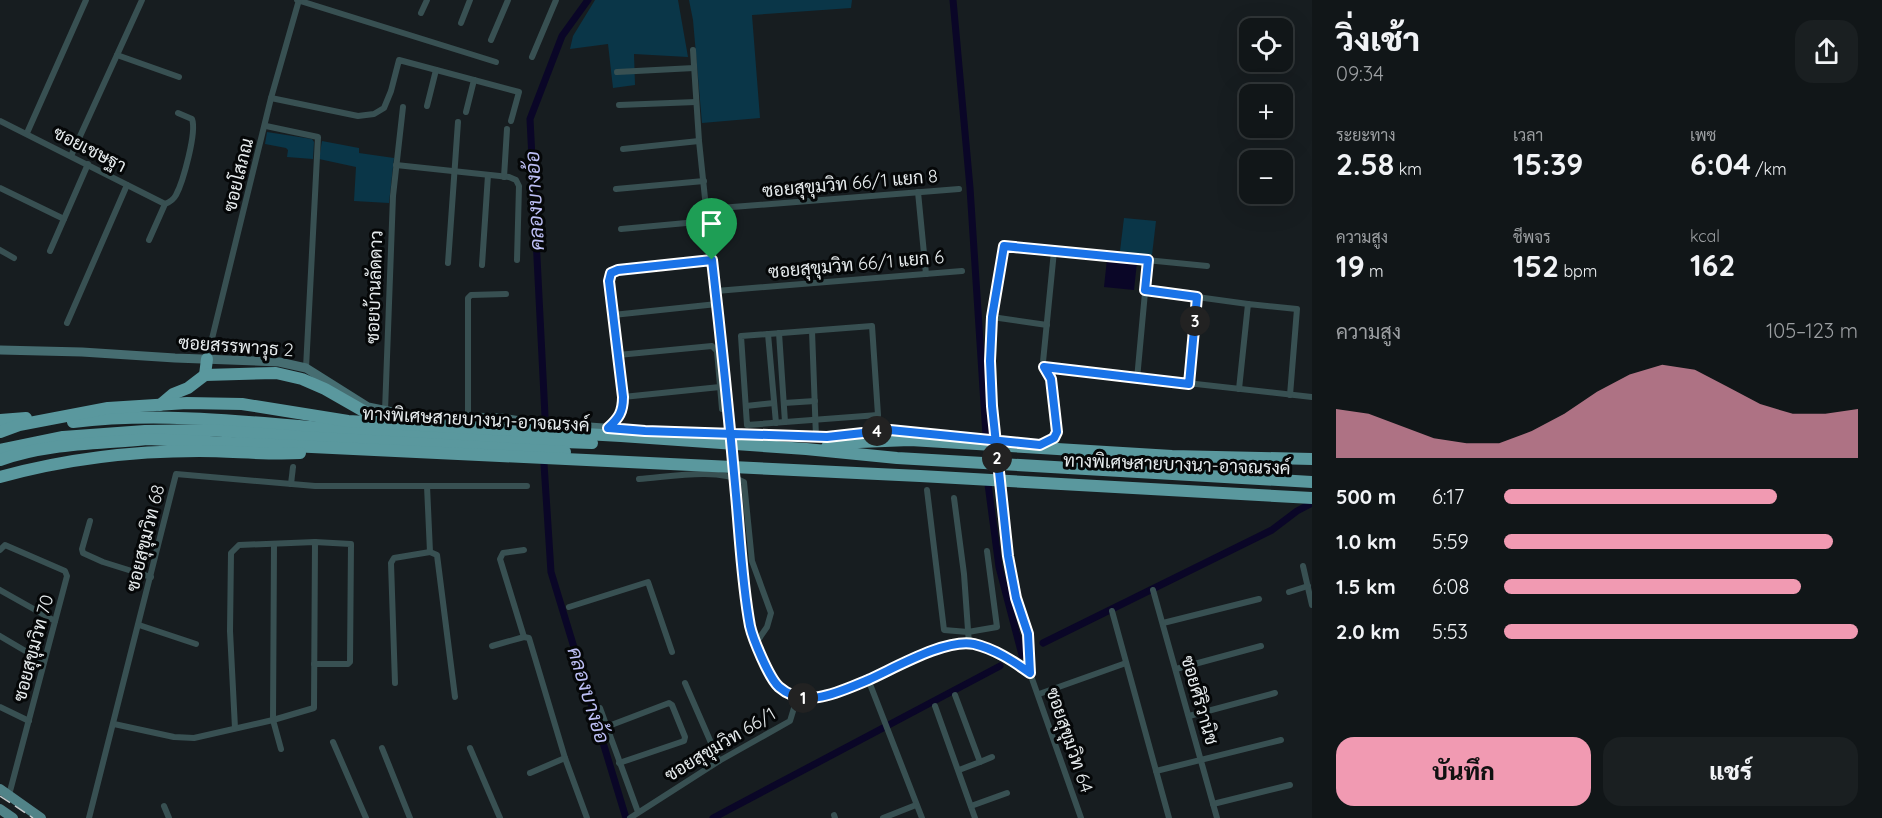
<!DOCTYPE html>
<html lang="th">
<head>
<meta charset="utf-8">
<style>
	body { margin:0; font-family:Quicksand,Sarabun,sans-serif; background:#1a1f21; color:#f1f3f6; height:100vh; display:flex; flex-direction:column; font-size:22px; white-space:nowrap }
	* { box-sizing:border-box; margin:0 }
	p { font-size:20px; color:#9c9fa2 }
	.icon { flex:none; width:33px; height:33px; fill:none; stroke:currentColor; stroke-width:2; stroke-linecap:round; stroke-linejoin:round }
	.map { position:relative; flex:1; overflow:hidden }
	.drawer { display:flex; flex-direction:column; background:#111618; width:570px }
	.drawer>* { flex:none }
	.tools { position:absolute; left:1239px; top:18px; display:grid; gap:12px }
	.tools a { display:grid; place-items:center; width:54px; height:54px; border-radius:12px; background:#111618; box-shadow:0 6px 24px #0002,0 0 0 2px #303537; font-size:30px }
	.pin { position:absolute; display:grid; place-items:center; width:51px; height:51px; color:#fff; margin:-62px -26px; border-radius:50% 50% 50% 0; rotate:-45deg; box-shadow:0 0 6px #0007 }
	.pin .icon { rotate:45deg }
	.km { position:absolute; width:30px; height:30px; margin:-15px; border-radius:50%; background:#222; color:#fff; font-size:16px; line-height:30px; text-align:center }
	.round { display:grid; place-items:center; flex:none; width:63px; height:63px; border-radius:18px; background:#1a1f21 }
	.summary { display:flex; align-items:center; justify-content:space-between; height:102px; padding:0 24px }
	h1 { font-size:33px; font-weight:800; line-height:45px }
	.stats { display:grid; grid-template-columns:repeat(3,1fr); gap:9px; height:102px; padding:6px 24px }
	.stats div { display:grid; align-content:center }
	.stats b { font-size:30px; font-weight:800 }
	.stats small { font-size:16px; font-weight:400 }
	.stats p { font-size:16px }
	.chart { height:168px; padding:12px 24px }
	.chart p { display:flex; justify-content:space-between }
	.chart svg { width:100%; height:108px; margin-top:6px; fill:#f19ab2; opacity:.7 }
	.cta { display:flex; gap:12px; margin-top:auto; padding:12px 24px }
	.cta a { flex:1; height:69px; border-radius:18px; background:#f19ab2; color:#111; font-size:24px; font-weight:800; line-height:69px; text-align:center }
	.cta a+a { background:#1a1f21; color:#f1f3f6 }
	ul { padding:0 24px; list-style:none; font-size:20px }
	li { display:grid; grid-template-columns:96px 72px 1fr; align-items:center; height:45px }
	li i { height:15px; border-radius:8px; background:#f19ab2 }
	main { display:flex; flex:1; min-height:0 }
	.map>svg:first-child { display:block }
	.green { fill:#0a3648 }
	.water { fill:#0a0627 }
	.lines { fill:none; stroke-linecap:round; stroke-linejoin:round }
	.canal { stroke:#0a0627; stroke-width:7 }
	.street { stroke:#385052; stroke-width:6 }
	.secondary { stroke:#466d71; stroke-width:9 }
	.primary { stroke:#518388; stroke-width:10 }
	.highway { stroke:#5a989e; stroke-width:12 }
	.rail { stroke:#c2c8ca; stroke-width:1.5; stroke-dasharray:12 6; stroke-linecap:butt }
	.route-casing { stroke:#fff; stroke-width:12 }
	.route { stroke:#1a73e8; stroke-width:8 }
	.labels { text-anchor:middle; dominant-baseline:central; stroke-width:6; stroke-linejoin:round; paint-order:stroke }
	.street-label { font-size:18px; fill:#e7ecee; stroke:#050708 }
	.water-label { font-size:20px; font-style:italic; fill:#bdbff5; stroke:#050708 }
</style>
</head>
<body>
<main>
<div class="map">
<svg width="1312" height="818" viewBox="0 0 1312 818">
	<rect width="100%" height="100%" fill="#171d20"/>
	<g class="green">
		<path d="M 595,0 L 678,0 L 688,57 L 634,54 L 635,85 L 613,88 L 608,44 L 570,49 L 573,36 Z"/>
		<path d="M 689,0 L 852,0 L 851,8 L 752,15 L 760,118 L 702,123 L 693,20 Z"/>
		<path d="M 267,132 L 312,139 L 314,142 L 313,159 L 287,157 L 288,150 L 286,148 L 265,144 Z"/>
		<path d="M 322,141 L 359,148 L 359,153 L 394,158 L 389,203 L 354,201 L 356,167 L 319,159 Z"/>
		<path d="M 1124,218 L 1156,221 L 1152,255 L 1120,251 Z"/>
	</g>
	<path class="water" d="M 1107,259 L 1137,262 L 1134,290 L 1104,287 Z"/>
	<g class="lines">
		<g class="canal">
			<path d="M 953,0 L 970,188 L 986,435"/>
			<path d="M 545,416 L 530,119 L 562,36 L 588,0"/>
			<path d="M 544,464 L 551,572 L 626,818"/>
			<path d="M 988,484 L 999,567 L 1022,655"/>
			<path d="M 1043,643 L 1272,530 L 1297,511 L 1312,503"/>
			<path d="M 713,818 L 1000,666"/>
		</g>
		<g class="street">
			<path d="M 297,0 L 496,62"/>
			<path d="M 421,13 L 427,0"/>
			<path d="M 461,23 L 470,0"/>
			<path d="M 491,40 L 508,0"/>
			<path d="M 693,50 L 699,141 L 750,628 L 763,661 L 778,686 L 797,698"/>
			<path d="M 117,55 L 142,0"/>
			<path d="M 532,57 L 556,0"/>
			<path d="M 617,72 L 694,68"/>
			<path d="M 271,98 L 358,116 L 374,114 L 384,108 L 391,91 L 399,60 L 519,92 L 511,121"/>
			<path d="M 619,105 L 696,102"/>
			<path d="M 427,106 L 436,70"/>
			<path d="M 466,112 L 474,80"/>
			<path d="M 0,121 L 165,204"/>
			<path d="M 266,126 L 318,137 L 306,368"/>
			<path d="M 27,133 L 86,0"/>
			<path d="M 623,149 L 699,141"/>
			<path d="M 71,156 L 117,55 L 179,77"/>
			<path d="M 396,165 L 509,177 L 516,180 L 519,186 L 517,260"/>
			<path d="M 504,177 L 507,129"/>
			<path d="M 0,188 L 64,219"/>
			<path d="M 616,189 L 704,181"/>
			<path d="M 918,192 L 926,274"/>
			<path d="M 707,209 L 959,189"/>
			<path d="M 621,229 L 708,221"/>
			<path d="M 149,240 L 165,204 C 170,202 174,199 176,195 C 183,182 197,132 192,119 L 178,113"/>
			<path d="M 0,250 L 14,258"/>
			<path d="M 50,251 L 88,164"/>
			<path d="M 448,263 L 458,122"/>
			<path d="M 482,265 L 488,175"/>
			<path d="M 1145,290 L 1197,297"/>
			<path d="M 716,291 L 962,271"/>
			<path d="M 613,315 L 717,304"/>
			<path d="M 992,317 L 1047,325"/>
			<path d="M 67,323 L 127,185"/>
			<path d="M 872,326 L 878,415 L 747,425 L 741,336 Z"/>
			<path d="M 812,331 L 816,437"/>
			<path d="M 779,333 L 785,422"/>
			<path d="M 768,334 L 776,423"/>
			<path d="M 618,355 L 712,346 L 717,351 L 722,409"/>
			<path d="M 207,359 L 271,98 L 299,0"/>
			<path d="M 1044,367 L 1312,397"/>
			<path d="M 1137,379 L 1148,260"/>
			<path d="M 1189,384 L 1197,297 L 1248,304"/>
			<path d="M 1239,389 L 1248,304 L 1297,309 L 1290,395"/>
			<path d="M 623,397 L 720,387"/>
			<path d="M 784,403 L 815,401"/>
			<path d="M 746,406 L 774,403"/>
			<path d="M 385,411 L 393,196 L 403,107"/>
			<path d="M 468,416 L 468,298 L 471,295 L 506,294"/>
			<path d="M 608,428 C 620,416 623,414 623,397 L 609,281 L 611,273 L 618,269 L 712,260"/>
			<path d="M 1041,445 L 1054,438 L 1057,432 L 1051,379 L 1043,362 L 1054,251"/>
			<path d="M 639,479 C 669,477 717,467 744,482 L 752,561 L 771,613 L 767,627 L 756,643"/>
			<path d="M 291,484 L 293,467"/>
			<path d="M 427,486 L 430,552 L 437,555 L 455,697"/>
			<path d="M 927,490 L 944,630 L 968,632 L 997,627 L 987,551"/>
			<path d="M 954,498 L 964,574 L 969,644"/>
			<path d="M 90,521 L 82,549 L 83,553 L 103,562 L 151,577"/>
			<path d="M 274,545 L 273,720 L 281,749"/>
			<path d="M 0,550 L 5,545 L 65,571 L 67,576 L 9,795"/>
			<path d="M 524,550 L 503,553 L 500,559 L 524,637"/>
			<path d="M 1303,566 L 1312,605"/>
			<path d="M 0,590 L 55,621"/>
			<path d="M 1153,590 L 1217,818"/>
			<path d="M 1289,592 L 1308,586"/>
			<path d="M 569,607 L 648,582 L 672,652"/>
			<path d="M 1112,611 L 1169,818"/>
			<path d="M 1163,623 L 1259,599"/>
			<path d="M 139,625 L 196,644"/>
			<path d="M 0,636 L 44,662"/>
			<path d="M 492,646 L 524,637 L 529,638 L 565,758 L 587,818"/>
			<path d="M 1176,669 L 1261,646"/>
			<path d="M 1030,673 L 1028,634 L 1016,598 L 1008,557 L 992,406 L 990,361 L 992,317 L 1004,246 L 1207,266"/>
			<path d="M 868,679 L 922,818"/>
			<path d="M 395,683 L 391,563 L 394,558 L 430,552"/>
			<path d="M 685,683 L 719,761"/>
			<path d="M 1039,694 L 1126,663"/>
			<path d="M 955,695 L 980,762 L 959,770"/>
			<path d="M 797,698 L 834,694 L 949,644 L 973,644 L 1002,654 L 1030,673 L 1081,818"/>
			<path d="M 935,706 L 975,818"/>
			<path d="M 0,707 L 29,721"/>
			<path d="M 600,708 L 638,812"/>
			<path d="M 1189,716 L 1275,693"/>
			<path d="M 114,724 L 174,737 L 194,738 L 273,720 L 314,708 L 315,542"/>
			<path d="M 606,727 L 669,703 L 672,705 L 685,737 L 684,741 L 619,763"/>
			<path d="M 235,728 L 230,631 L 231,553 L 239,545 L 315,542 L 351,544 L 350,662 L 348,664 L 314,664"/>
			<path d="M 333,742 L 366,818"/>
			<path d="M 382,748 L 410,818"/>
			<path d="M 470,748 L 500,818"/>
			<path d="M 980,762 L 992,757"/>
			<path d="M 1156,771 L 1281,740"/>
			<path d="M 530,773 L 565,758"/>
			<path d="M 1213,804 L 1290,785"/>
			<path d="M 164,806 L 169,818"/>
			<path d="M 971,806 L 1007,793"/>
			<path d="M 834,815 L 835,818"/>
			<path d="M 89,818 L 176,474 L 315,486 L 527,486"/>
			<path d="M 630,818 L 719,761 L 790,721 L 797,698"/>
			<path d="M 883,818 L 916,805"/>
		</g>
		<path class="secondary" d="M 0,350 L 82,352 L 175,358 L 279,362 L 306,368 L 368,407 L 407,415 L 501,418 L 534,423 L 645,431 L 827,437 L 889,430 L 969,438"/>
		<g class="primary">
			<path d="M 0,789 L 41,818"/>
			<path d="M 0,809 L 13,818"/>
		</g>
		<g class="highway">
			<path d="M 205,375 L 207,359"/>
			<path d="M 160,405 L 173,394 L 188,388 L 205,375 L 276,373 L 302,379 L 325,389 L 381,421"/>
			<path d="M 0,420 L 26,418"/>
			<path d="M 73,422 C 164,411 256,423 346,430 C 428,437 510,440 592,443"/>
			<path d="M 0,432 L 19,425 L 108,408 L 187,403 L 242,404 L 348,421 L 621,436 L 806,449 L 897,458 L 1312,482"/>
			<path d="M 827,447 L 859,442 L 910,440 L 1172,456 L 1312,459"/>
			<path d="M 0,450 L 63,437 L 145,431 L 210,430 L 301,437 L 565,452"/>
			<path d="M 0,460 C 47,443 98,444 147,439 L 920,476 L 1312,498"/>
			<path d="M 0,477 C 65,459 132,451 199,451 C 233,451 267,455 300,453"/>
		</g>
		<path class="rail" d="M 0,796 L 33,818"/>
	</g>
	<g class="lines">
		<g class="route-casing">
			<path id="route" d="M 712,260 C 721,338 729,416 736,495 C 740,538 742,583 750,626 C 753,639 769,678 779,687 C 805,710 841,691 868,680 C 895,668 946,638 974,644 C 995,649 1013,661 1030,673 L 1028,634 L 1016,598 L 1008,556 L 992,406 L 990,361 L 992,317 L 1004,246 L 1148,260 L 1145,290 L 1197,297 L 1189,384 L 1044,367 L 1051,379 L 1057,432 L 1054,438 L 1040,445 L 890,430 L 827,437 L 645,431 L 608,428 C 619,418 623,412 623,397 L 609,281 L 611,273 L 618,270 L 712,260"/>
		</g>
		<use href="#route" class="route"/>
	</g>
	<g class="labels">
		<g class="street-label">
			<text transform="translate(90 149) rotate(27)">ซอยเชษฐา</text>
			<text transform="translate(238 175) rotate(-76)">ซอยโสภณ</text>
			<text transform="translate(850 183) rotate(-5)">ซอยสุขุมวิท 66/1 แยก 8</text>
			<text transform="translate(856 264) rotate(-5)">ซอยสุขุมวิท 66/1 แยก 6</text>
			<text transform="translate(374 287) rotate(-88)">ซอยบ้านลัดดาว</text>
			<text transform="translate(236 346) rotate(4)">ซอยสรรพาวุธ 2</text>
			<text transform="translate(476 419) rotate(3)">ทางพิเศษสายบางนา-อาจณรงค์</text>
			<text transform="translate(1177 464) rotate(2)">ทางพิเศษสายบางนา-อาจณรงค์</text>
			<text transform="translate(145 538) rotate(-76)">ซอยสุขุมวิท 68</text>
			<text transform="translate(33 648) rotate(-75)">ซอยสุขุมวิท 70</text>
			<text transform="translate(1200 700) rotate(74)">ซอยศิริวานิช</text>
			<text transform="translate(1070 740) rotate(71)">ซอยสุขุมวิท 64</text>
			<text transform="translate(720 744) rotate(-31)">ซอยสุขุมวิท 66/1</text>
		</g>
		<g class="water-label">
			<text transform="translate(534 201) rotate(-93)">คลองบางอ้อ</text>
			<text transform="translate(589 695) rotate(73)">คลองบางอ้อ</text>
		</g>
	</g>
</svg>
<div class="tools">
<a><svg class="icon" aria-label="locate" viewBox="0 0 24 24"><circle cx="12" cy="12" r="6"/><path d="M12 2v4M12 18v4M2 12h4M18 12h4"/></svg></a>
<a>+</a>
<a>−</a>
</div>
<div class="pin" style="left:712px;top:260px;background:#1e9e55"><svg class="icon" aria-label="arrive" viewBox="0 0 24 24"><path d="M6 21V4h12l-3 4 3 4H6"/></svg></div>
<b class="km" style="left:803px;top:698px">1</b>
<b class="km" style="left:997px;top:458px">2</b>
<b class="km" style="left:1195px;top:321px">3</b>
<b class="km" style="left:877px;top:431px">4</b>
</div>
<section class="drawer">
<div class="summary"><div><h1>วิ่งเช้า</h1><p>09:34</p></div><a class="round"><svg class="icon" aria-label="share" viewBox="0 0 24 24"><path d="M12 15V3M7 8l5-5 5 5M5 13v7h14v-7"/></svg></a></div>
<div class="stats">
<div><p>ระยะทาง</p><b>2.58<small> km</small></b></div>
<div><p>เวลา</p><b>15:39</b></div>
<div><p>เพซ</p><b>6:04<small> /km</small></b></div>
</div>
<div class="stats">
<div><p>ความสูง</p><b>19<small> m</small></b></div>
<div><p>ชีพจร</p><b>152<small> bpm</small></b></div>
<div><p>kcal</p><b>162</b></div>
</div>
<div class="chart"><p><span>ความสูง</span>105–123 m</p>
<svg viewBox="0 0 160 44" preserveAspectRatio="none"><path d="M0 44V24L10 26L20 31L30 36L40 38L50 38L60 33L70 26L80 17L90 10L100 6L110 8L120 15L130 22L140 26L150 26L160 24V44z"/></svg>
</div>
<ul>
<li><b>500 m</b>6:17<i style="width:77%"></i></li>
<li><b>1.0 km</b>5:59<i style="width:93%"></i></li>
<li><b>1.5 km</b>6:08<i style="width:84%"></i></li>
<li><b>2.0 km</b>5:53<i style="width:100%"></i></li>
</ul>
<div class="cta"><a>บันทึก</a><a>แชร์</a></div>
</section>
</main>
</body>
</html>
